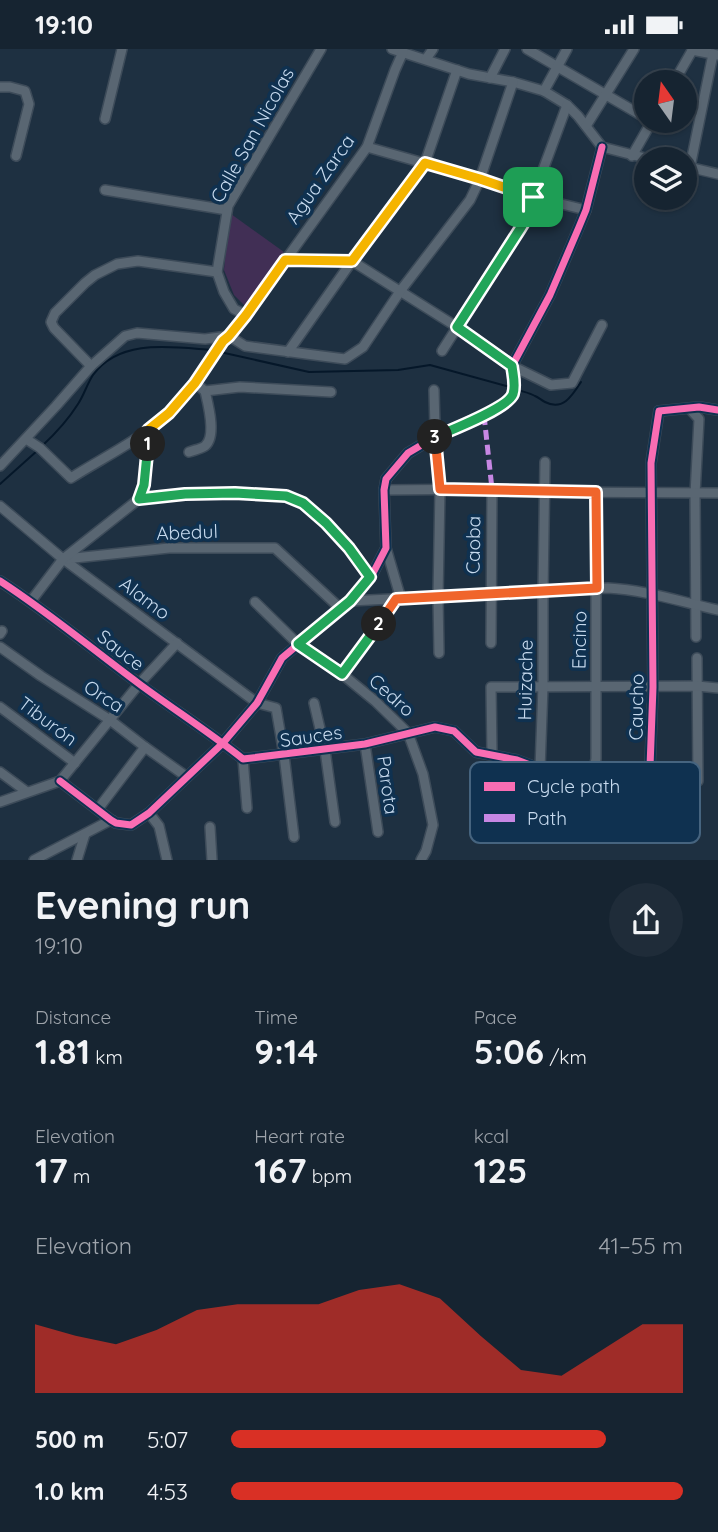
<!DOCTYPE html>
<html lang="en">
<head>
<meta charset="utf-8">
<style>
	body { margin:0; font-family:Quicksand,sans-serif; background:#1f2c39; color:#f1f3f6; height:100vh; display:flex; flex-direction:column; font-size:26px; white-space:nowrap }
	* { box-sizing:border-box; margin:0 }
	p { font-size:23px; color:#9ea4ab }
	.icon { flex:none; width:38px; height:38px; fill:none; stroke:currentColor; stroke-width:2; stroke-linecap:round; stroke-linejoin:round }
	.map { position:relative; height:811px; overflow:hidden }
	.details { display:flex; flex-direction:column; background:#162431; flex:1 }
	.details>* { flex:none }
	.needle { width:46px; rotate:346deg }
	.fabs { position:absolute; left:634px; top:21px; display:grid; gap:14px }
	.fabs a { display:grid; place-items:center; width:63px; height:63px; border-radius:50%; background:#162431; box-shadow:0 2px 5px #0004,0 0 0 2px #35414d; font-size:35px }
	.pin { position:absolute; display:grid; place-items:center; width:60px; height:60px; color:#fff; margin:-30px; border-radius:14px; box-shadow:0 4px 10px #0006 }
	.km { position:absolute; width:35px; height:35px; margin:-18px; border-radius:50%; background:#222; color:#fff; font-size:19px; line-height:35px; text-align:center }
	.round { display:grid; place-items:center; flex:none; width:74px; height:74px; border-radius:37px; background:#1f2c39 }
	.headline { display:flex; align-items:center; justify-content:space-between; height:119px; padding:0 35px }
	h1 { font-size:38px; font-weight:700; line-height:52px }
	.metrics { display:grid; grid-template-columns:repeat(3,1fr); gap:10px; height:119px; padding:7px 35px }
	.metrics div { display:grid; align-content:center }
	.metrics b { font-size:35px; font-weight:700 }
	.metrics small { font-size:19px; font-weight:400 }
	.metrics p { font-size:19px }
	.chart { height:196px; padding:14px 35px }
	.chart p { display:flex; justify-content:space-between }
	.chart svg { width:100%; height:126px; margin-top:7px; fill:#d93025; opacity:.7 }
	ul { padding:0 35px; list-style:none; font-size:23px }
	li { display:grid; grid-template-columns:112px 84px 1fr; align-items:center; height:52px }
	li i { height:18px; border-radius:9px; background:#d93025 }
	.status { display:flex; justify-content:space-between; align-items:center; height:49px; padding:0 35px; background:#162431; direction:ltr }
	.status svg { height:19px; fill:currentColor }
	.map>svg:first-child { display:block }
	.green { fill:#412f55 }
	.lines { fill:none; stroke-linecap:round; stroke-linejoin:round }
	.stream { stroke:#051729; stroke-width:2 }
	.minor-casing { stroke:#3d4b59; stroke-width:12 }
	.minor { stroke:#596672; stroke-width:9 }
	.quiet { stroke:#c787e3; stroke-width:5; stroke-dasharray:10 5; stroke-linecap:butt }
	.cycleway-casing { stroke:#0f3150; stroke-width:11 }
	.cycleway { stroke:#f96db3; stroke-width:7 }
	.split-1-casing { stroke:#fff; stroke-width:14 }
	.split-2-casing { stroke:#fff; stroke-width:14 }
	.split-3-casing { stroke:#fff; stroke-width:14 }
	.split-4-casing { stroke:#fff; stroke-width:14 }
	.split-1 { stroke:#f5b400; stroke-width:9 }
	.split-2 { stroke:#22a559; stroke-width:9 }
	.split-3 { stroke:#f0652b; stroke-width:9 }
	.split-4 { stroke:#22a559; stroke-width:9 }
	.labels { text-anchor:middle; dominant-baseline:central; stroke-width:7; stroke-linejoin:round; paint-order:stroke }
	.street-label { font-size:19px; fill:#c7daee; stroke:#0f3150 }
	.key { fill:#0f3150; stroke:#46647f; stroke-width:2 }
	.key-label { font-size:19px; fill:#c7daee }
</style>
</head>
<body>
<div class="status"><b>19:10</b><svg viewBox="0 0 49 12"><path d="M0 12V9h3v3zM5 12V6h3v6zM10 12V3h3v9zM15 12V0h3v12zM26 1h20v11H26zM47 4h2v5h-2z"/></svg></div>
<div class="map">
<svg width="718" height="811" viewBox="0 0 718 811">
	<rect width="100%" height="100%" fill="#1e3041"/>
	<path class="green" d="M 231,165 L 284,203 L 245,257 L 234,246 L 224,221 L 229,169 Z"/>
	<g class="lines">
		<g class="stream">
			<path d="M 220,303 L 309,323 L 398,321 L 430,316 L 510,338"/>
			<path d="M 518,341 C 524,343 530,344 535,347 C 538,348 541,351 545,353 C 563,362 572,347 581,333"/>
			<path d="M 42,397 C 56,384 68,371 78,355 C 84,346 87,335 93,326 C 120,289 172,298 211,301"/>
			<path d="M 0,435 L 38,401"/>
		</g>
		<g class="minor-casing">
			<g id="minor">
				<path d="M 392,0 L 469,25 L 513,33 L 544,42 L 567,56 L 578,67 L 602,98 L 649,110"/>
				<path d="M 527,0 L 646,69"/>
				<path d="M 692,1 L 718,6"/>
				<path d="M 426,10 L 433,0"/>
				<path d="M 490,29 L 505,0"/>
				<path d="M 674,33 L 693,0"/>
				<path d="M 0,38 L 10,38 L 25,42 L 29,55 L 16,107"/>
				<path d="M 544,42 L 567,0"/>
				<path d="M 105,70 L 122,0"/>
				<path d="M 586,77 L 634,0"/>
				<path d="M 367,98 L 480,130 L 533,148 L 586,161"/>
				<path d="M 632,107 L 652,72"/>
				<path d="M 684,117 L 718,125"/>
				<path d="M 690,118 L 713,5"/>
				<path d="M 105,141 L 227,161"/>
				<path d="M 285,211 L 352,212 L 457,278 L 512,317 L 551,336 L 572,334 L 602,276"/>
				<path d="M 246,266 L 234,260 L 224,243 L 217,223 L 228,157 L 321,0"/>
				<path d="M 229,287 L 245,297 L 345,310 L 363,298 L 401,241 L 470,151 L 480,130 L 513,33"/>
				<path d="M 442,302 L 528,167 L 533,148 L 567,56"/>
				<path d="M 288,303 L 352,212 L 425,114 L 457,21"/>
				<path d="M 91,317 L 54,279 L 51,273 L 55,264 L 85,234 L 95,226 L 117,215 L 138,212 L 217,223"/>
				<path d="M 195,334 L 205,342 L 240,338 L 331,343"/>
				<path d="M 434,341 L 435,379 L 440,440 L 438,548 L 439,604"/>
				<path d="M 689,359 L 699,370 L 695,445 L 696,588"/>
				<path d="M 26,390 L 40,399 L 71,429 C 102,409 145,389 170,362 C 191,341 206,316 223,292 L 229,287 L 246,266 L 367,98 L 395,21 L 403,3"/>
				<path d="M 189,403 C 194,401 201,400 205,397 C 217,387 208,355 205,342"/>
				<path d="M 0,417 L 56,357 L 91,317 L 125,287 L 137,284 L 205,290 L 228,287"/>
				<path d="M 384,441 L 492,440 L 545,443 L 718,444"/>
				<path d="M 139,450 C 147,427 147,405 148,381"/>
				<path d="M 0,457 L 63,510 L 257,654 L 276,659 L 284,706 L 294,788"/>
				<path d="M 386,499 L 401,550"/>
				<path d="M 65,510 L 169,499 L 275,499 L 341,560"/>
				<path d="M 0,532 C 48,563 92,600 138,634 C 173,660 209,683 243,710 L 365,695 L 435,678 L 454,682 L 476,703 L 517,711 L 590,739 L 648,771 L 653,638 L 651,414 L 659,362 L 699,358 L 718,361"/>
				<path d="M 31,552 L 63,510 L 139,450 L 185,445 L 267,446 L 286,447 L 303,454 L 326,474 L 349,499 L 371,528"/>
				<path d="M 350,552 L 608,539 C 646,541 681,553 718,561"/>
				<path d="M 255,553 L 298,595 L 342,625 L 375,652 L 408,684 L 423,725 L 433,776 L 426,802 L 421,811"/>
				<path d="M 0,585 L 2,582"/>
				<path d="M 491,594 L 492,440"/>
				<path d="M 0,598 L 41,627 L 110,671 L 145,698 L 187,728"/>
				<path d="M 697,609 L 698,732"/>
				<path d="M 342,625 L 396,550"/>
				<path d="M 314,654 L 325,701 L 335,773"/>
				<path d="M 0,658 L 75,714"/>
				<path d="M 365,695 L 378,783"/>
				<path d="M 492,705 L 491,638 L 697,637 L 718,639"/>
				<path d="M 243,710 L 247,759"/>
				<path d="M 540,720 L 543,637 L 543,543 L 545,413"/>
				<path d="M 0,723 L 27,743"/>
				<path d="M 60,732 L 111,771 L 116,774 L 131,776 L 149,764 L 223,694 L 257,654 L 282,609 L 350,552 L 371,528 L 386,499 L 384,441 L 386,430 L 408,404 L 435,388 L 484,366 L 507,352 L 513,347 L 515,335 L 512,317 L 550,246 L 579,178 L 586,161 L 602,98"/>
				<path d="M 590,739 L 596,710 L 596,443"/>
				<path d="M 0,753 L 60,732 L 139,635 L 177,594"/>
				<path d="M 98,760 L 145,698"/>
				<path d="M 149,764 L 159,777 L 167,811"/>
				<path d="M 210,778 L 212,811"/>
				<path d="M 34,811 L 111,771"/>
				<path d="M 77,811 L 85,785"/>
			</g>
		</g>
		<use href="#minor" class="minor"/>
		<path class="quiet" d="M 484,366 L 492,440"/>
		<g class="cycleway-casing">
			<g id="cycleway">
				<path d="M 0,532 C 48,563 92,600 138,634 C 173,660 209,683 243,710 L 365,695 L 435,678 L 454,682 L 476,703 L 517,711 L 590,739 L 648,771 L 653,638 L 651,414 L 659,362 L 699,358 L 718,361"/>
				<path d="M 60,732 L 111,771 L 116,774 L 131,776 L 149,764 L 223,694 L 257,654 L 282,609 L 350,552 L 371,528 L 386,499 L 384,441 L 386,430 L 408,404 L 435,388 L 484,366 L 507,352 L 513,347 L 515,335 L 512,317 L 550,246 L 579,178 L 586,161 L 602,98"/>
			</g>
		</g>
		<use href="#cycleway" class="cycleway"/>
	</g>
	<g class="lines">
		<g class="split-1-casing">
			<path id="split-1" d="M 148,395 L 148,381 L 169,364 L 195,334 L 223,292 L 229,287 L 246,266 L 285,211 L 352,212 L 425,114 L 480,130 L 533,148"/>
		</g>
		<g class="split-2-casing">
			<path id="split-2" d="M 148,395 L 144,436 L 139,450 L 185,445 L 235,444 L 286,447 L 303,454 L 326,474 L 349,499 L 370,528 L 350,552 L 298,595 L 342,625 L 379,575"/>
		</g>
		<g class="split-3-casing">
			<path id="split-3" d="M 379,575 L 396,550 L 597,539 L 596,443 L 440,440 L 435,388"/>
		</g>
		<g class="split-4-casing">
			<path id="split-4" d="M 435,388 C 451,381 508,359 513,345 C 516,336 513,326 512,317 L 457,278 L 520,180 L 528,167 L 533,148"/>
		</g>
		<use href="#split-1" class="split-1"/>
		<use href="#split-2" class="split-2"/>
		<use href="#split-3" class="split-3"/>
		<use href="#split-4" class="split-4"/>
	</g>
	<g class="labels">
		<g class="street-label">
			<text transform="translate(252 86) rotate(-61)">Calle San Nicolas</text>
			<text transform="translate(320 130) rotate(-55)">Agua Zarca</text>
			<text transform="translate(187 483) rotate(-2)">Abedul</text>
			<text transform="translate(473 496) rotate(-89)">Caoba</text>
			<text transform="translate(145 549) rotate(37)">Alamo</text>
			<text transform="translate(579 591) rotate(-89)">Encino</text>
			<text transform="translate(121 601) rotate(38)">Sauce</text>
			<text transform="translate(525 631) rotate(-89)">Huizache</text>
			<text transform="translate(392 646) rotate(42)">Cedro</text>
			<text transform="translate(104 647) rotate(33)">Orca</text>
			<text transform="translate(636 658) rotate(-89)">Caucho</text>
			<text transform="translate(48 672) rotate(37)">Tiburón</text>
			<text transform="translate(311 687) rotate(-8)">Sauces</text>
			<text transform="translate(388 736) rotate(82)">Parota</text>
		</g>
	</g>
	<rect x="470" y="713" width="230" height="81" rx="10" class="key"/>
	<rect x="484" y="733" width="31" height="9" fill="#f96db3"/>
	<rect x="484" y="765" width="31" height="8" fill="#c787e3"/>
	<g class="key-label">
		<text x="527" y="744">Cycle path</text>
		<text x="527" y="776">Path</text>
	</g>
</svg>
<div class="fabs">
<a><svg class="needle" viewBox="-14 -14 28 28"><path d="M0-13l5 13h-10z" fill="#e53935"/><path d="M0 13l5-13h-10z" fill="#9ea4ab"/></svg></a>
<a><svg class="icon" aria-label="layers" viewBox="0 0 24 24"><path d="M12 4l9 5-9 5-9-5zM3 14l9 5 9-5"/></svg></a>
</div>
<div class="pin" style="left:533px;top:148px;background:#1e9e55"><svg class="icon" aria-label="arrive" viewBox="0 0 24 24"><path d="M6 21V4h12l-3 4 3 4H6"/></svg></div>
<b class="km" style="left:148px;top:395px">1</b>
<b class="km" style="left:379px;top:575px">2</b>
<b class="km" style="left:435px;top:388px">3</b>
</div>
<section class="details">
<div class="headline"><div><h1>Evening run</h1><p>19:10</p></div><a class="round"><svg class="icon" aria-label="share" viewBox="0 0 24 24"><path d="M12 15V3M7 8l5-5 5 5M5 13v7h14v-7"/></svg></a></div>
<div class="metrics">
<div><p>Distance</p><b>1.81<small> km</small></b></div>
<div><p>Time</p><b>9:14</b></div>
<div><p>Pace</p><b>5:06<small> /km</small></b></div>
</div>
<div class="metrics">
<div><p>Elevation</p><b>17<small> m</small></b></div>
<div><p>Heart rate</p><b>167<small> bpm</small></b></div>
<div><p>kcal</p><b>125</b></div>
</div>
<div class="chart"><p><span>Elevation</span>41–55 m</p>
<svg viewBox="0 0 160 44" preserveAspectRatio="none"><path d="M0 44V20L10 24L20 27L30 22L40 15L50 13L60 13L70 13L80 8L90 6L100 11L110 24L120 36L130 38L140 29L150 20L160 20V44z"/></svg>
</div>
<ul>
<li><b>500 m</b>5:07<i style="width:83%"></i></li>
<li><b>1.0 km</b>4:53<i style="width:100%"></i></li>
</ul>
</section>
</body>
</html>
